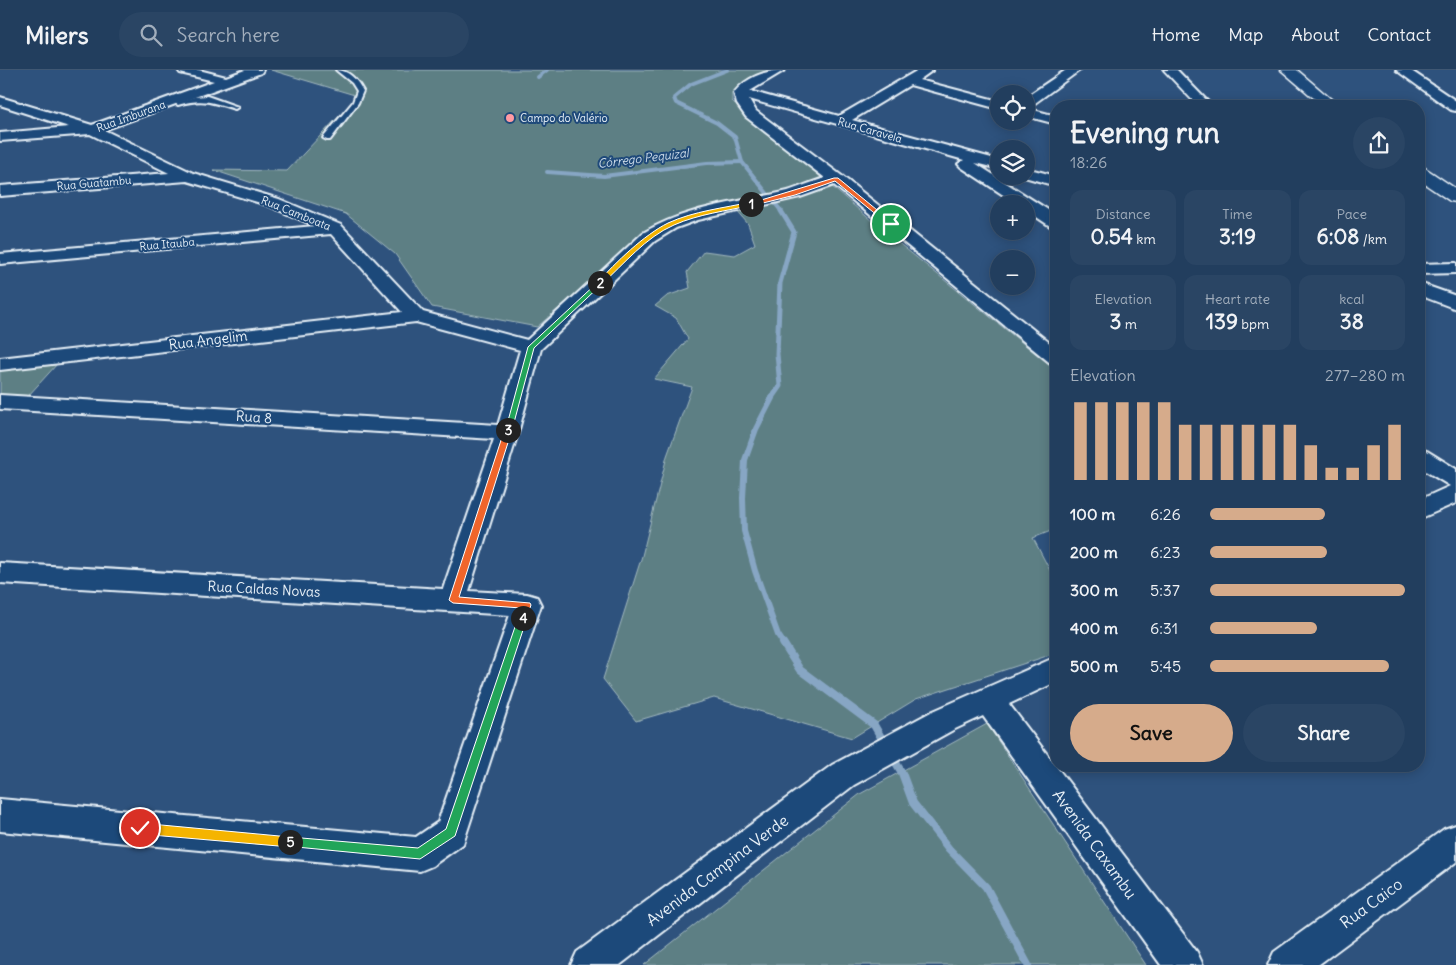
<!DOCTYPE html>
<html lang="en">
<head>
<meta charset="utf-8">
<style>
	body { margin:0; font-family:Delius,sans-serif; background:#2a4564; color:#f1f3f6; height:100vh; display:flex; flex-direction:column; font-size:19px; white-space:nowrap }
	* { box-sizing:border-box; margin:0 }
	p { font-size:16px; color:#a2aebc }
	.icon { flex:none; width:28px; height:28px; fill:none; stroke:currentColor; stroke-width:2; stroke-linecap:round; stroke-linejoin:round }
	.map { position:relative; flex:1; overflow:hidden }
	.sheet { position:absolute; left:1050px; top:30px; width:375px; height:672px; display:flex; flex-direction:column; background:#223e5e; border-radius:20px; box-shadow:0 2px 12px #0003,0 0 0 1px #3f5773 }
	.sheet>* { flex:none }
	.tools { position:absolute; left:990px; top:15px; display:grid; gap:10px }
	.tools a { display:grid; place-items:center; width:45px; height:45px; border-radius:50%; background:#223e5e; box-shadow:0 2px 12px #0003,0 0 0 1px #3f5773; font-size:25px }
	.pin { position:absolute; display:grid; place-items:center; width:42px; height:42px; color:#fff; margin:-21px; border:2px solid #fff; border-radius:50%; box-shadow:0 1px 5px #0007 }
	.km { position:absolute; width:25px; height:25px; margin:-12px; border-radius:50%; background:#222; color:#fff; font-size:14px; line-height:25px; text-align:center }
	.round { display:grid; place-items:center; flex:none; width:52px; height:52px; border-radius:26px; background:#2a4564 }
	.head { display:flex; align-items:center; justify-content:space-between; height:85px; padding:0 20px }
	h1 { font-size:28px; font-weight:800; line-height:38px }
	.stats { display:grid; grid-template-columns:repeat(3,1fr); gap:8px; height:85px; padding:5px 20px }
	.stats div { display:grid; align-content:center; border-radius:12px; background:#2a4564; text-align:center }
	.stats b { font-size:21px; font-weight:800 }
	.stats small { font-size:14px; font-weight:400 }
	.stats p { font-size:14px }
	.chart { height:140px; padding:10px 20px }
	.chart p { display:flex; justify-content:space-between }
	.chart svg { width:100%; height:90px; margin-top:5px; stroke:#d6ab8b; stroke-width:6 }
	.button { display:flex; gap:10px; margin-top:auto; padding:10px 20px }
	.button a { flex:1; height:58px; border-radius:30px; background:#d6ab8b; color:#111; font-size:20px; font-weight:800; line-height:58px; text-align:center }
	.button a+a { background:#2a4564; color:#f1f3f6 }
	ul { padding:0 20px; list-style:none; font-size:16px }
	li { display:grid; grid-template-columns:80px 60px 1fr; align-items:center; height:38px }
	li i { height:12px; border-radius:6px; background:#d6ab8b }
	header { display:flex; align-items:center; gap:30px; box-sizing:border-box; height:70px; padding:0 25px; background:#223e5e; border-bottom:1px solid #3f5773 }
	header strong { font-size:24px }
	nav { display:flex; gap:28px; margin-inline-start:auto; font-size:18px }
	.search { width:350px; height:45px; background:#2a4564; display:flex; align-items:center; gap:12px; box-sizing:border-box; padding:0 18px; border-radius:28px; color:#a2aebc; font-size:19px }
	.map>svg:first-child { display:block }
	.green { fill:#5d7f84; stroke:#a2b8be }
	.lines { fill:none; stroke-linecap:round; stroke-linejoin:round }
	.stream-far3 { stroke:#87a6c4; stroke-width:4 }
	.stream-far2 { stroke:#87a6c4; stroke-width:5 }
	.stream-far1 { stroke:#87a6c4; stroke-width:6 }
	.stream { stroke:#87a6c4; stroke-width:8 }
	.service-casing { stroke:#e8f1f8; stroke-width:4 }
	.minor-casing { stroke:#e8f1f8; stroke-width:4 }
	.tertiary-casing { stroke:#e8f1f8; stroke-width:3 }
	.service { fill:#1f4a7a; fill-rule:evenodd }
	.minor { fill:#1f4a7a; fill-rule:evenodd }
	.tertiary { fill:#1f4a7a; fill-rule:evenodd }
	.split-1 { fill:#f0652b; stroke:#fff }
	.split-2 { fill:#f5b400; stroke:#fff }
	.split-3 { fill:#22a559; stroke:#fff }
	.split-4 { fill:#f0652b; stroke:#fff }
	.split-5 { fill:#22a559; stroke:#fff }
	.split-6 { fill:#f5b400; stroke:#fff }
	.poi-dot { fill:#ff9aa2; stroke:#1f4a7a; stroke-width:2 }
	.labels { text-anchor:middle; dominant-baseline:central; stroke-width:4; stroke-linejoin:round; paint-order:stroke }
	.far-street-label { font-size:11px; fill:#e8f1f8; stroke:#1f4a7a }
	.far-poi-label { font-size:11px; fill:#e8f1f8; stroke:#1f4a7a; text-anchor:start }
	.far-water-label { font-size:12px; font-style:italic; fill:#d0deeb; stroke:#1f4a7a }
	.street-label { font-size:14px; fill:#e8f1f8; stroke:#1f4a7a }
	.near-street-label { font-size:16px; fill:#e8f1f8; stroke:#1f4a7a }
</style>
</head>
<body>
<header>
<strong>Milers</strong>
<div class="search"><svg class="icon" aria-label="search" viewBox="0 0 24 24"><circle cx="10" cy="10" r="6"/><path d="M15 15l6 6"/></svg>Search here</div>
<nav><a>Home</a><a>Map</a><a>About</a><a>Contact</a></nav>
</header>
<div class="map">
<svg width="1456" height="895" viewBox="0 0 1456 895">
	<rect width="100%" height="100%" fill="#2e527d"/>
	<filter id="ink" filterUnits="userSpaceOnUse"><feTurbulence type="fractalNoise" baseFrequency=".02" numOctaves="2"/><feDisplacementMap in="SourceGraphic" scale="10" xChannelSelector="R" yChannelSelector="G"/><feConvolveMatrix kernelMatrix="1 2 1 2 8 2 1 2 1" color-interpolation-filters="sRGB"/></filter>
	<g filter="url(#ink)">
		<g class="green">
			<path d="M 271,0 L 768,0 L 743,12 L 732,23 L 732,31 L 880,158 L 1056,300 L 1056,459 L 1033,468 L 1056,512 L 1056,583 L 916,629 L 852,668 L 714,628 L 636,651 L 603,609 L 642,486 L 667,386 L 692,317 L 654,309 L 688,269 L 676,248 L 655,236 L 667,226 L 690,218 L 687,202 L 704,181 L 735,185 L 755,174 L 748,154 L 730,133 L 650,160 L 537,257 L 432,237 L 395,184 L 346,144 L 213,100 L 287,101 L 358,26 Z"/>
			<path d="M 58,293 L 28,326 L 0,325 L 0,299 Z"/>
			<path d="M 987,654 L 1146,895 L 644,895 L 860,724 Z"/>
		</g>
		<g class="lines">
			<g class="stream-far3">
				<path d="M 727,0 L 691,14 L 674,28 L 676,33 L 717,53 L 735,67 L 742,92 L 782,142"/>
				<path d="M 538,7 L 547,0"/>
				<path d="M 547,102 L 604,106 L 707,93 L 742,92"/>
			</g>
			<path class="stream-far2" d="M 771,329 L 780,316 L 777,284 L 780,213 L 794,162 L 781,141"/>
			<path class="stream-far1" d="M 772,328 L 756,359 L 745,390 L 743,428 L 744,461 L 755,501 L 778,565 L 784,574"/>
			<g class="stream">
				<path d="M 783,573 L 800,600 L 874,655 L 886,676"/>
				<path d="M 892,686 L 902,703 L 913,733 L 949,779 L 986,817 L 1028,895"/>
			</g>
			<g class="service-casing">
				<g id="service">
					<path d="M 336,0 C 349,0 357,10 363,21 L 358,33 L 330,70 L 327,70 L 323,68 L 353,32 L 357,21 L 352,13 Z"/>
					<path d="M 207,26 L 238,37 L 235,39 C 211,32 203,28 178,35 L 175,33 L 194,27 Z"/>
				</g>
			</g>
			<g class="minor-casing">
				<g id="minor">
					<path d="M 178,0 L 199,0 L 226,7 L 245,0 L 263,0 L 261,3 L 104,60 L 193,103 L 279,129 L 341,155 L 423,242 L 527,270 L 643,163 C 688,136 737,133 788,121 C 800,117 812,112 825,108 L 746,47 L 737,34 L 734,23 C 746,7 766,0 785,0 L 750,21 L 839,46 L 918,0 L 933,0 L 919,10 L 999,31 L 999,39 L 910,15 L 852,50 L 999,90 L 999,99 L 975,93 L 1056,145 L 1056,157 L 1050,156 L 1026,140 L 1026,134 L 1017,134 L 961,97 L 958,94 L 964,90 L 749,29 L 756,41 L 842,106 L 1056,278 L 1056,294 L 1049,292 L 834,115 L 800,127 L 698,150 L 676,158 L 655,171 L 541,279 L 518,363 L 469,521 L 527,524 L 537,527 L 541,535 L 463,774 L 432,796 L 420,801 L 0,761 L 0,729 L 416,767 L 438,752 L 510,545 L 0,513 L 0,493 L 443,519 L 494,369 L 0,339 L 0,325 L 498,355 L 520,280 L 416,252 L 0,300 L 0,288 L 402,242 L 331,164 L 0,194 L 0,184 L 315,156 L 267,135 L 187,111 L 0,126 L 0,116 L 169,103 L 90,64 L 0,71 L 0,63 L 69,57 L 0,35 L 0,27 L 92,55 L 214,11 L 180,3 Z"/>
					<path d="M 1066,0 L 1080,0 L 1031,36 L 1026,37 L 1026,27 Z"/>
					<path d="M 1164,0 L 1177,0 L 1212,36 L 1198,36 Z"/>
					<path d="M 1396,0 L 1410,0 L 1456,31 L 1456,41 L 1451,40 Z"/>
					<path d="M 1026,38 L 1056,46 L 1056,54 L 1026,46 Z"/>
					<path d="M 1026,98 L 1056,106 L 1056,116 L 1021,106 L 1026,106 Z"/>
					<path d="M 1456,193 L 1456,203 L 1419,204 L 1419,194 Z"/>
					<path d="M 1419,213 L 1456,226 L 1456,239 L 1419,225 Z"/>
					<path d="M 1419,378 L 1427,381 L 1456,399 L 1456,433 L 1419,449 L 1419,430 L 1450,416 L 1419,397 Z"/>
					<path d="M 1056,587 L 1056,612 L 1009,634 L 1197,882 L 1203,895 L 1161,895 L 983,646 L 953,660 L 854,715 L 620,895 L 571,895 L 577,882 L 832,695 L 931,642 Z"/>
					<path d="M 1456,755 L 1456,792 L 1318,895 L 1268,895 L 1274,882 L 1444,759 Z"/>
				</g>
			</g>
			<g class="tertiary-casing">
				<g id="tertiary">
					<path d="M 1281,0 L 1297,0 L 1339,36 L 1323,36 Z"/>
					<path d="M 1419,97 L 1425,98 L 1456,119 L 1456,132 L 1450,131 L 1419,110 Z"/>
				</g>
			</g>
			<use href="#service" class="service"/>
			<use href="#minor" class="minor"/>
			<use href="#tertiary" class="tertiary"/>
		</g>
	</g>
	<path class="split-1" d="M 834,108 L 838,108 L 893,153 L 893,155 L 889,155 L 835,111 L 795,125 L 751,136 L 748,134 Z"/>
	<path class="split-2" d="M 751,132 L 753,135 C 726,141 699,144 674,155 C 646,167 624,194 602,214 L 597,213 C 616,192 644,165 668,153 C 694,141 724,138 751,132 Z"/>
	<path class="split-3" d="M 598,212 L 603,213 L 534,278 L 512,360 L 505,362 L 528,277 Z"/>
	<path class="split-4" d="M 505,358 L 512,360 L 459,527 L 530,533 L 531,535 L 526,550 L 523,551 L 518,548 L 521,538 L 453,533 L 449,530 Z"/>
	<path class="split-5" d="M 523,544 L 527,548 L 455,766 L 420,789 L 286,776 L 284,772 L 286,768 L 290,767 L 418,778 L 446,759 L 518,548 Z"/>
	<path class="split-6" d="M 140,753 L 290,767 L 293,768 L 295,772 L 293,776 L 290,777 L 140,764 L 136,762 L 134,758 L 136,755 Z"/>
	<circle class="poi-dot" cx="510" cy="48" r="5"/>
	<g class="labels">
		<g class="far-street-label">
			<text transform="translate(131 46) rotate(-20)">Rua Imburana</text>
			<text transform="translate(870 60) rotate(16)">Rua Caravela</text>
			<text transform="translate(94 113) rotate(-5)">Rua Guatambu</text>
			<text transform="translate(296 143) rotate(22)">Rua Camboata</text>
			<text transform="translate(167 174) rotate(-5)">Rua Itauba</text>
		</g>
		<g class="far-poi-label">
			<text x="520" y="48">Campo do Valério</text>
		</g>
		<g class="far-water-label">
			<text transform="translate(643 88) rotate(-7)">Córrego Pequizal</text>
		</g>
		<g class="street-label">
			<text transform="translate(208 270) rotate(-7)">Rua Angelim</text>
			<text transform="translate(254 347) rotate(4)">Rua 8</text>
			<text transform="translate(264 519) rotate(3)">Rua Caldas Novas</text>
		</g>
		<g class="near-street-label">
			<text transform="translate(1095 774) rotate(54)">Avenida Caxambu</text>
			<text transform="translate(717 800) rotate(-37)">Avenida Campina Verde</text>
			<text transform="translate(1371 833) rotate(-36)">Rua Caico</text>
		</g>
	</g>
</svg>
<div class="tools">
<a><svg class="icon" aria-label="locate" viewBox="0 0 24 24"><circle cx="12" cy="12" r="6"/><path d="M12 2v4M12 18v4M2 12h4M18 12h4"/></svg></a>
<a><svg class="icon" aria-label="layers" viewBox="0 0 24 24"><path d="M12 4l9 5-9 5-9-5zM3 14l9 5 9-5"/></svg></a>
<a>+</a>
<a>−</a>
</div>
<div class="pin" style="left:891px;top:154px;background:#1e9e55"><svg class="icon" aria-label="arrive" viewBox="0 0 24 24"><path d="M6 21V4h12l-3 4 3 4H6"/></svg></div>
<div class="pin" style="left:140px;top:758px;background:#d93025"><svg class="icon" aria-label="check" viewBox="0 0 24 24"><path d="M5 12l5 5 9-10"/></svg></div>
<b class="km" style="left:751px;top:134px">1</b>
<b class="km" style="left:600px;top:213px">2</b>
<b class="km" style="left:508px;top:360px">3</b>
<b class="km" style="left:523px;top:548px">4</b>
<b class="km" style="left:290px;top:772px">5</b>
<section class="sheet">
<div class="head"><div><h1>Evening run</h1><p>18:26</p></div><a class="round"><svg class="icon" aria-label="share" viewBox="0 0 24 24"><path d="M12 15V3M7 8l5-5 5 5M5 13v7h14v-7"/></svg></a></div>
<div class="stats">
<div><p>Distance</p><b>0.54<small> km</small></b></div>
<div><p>Time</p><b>3:19</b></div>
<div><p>Pace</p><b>6:08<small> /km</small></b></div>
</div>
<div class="stats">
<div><p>Elevation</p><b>3<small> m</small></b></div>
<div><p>Heart rate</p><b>139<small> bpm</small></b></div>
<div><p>kcal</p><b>38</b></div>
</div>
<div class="chart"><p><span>Elevation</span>277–280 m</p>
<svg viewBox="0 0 160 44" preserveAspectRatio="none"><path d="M5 44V6M15 44V6M25 44V6M35 44V6M45 44V6M55 44V17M65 44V17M75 44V17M85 44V17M95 44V17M105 44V17M115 44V27M125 44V38M135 44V38M145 44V27M155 44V17"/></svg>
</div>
<ul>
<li><b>100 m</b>6:26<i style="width:59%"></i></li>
<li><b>200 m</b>6:23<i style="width:60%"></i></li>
<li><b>300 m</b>5:37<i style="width:100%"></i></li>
<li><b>400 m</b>6:31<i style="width:55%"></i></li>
<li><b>500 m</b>5:45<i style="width:92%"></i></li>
</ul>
<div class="button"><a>Save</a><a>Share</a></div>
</section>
</div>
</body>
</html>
